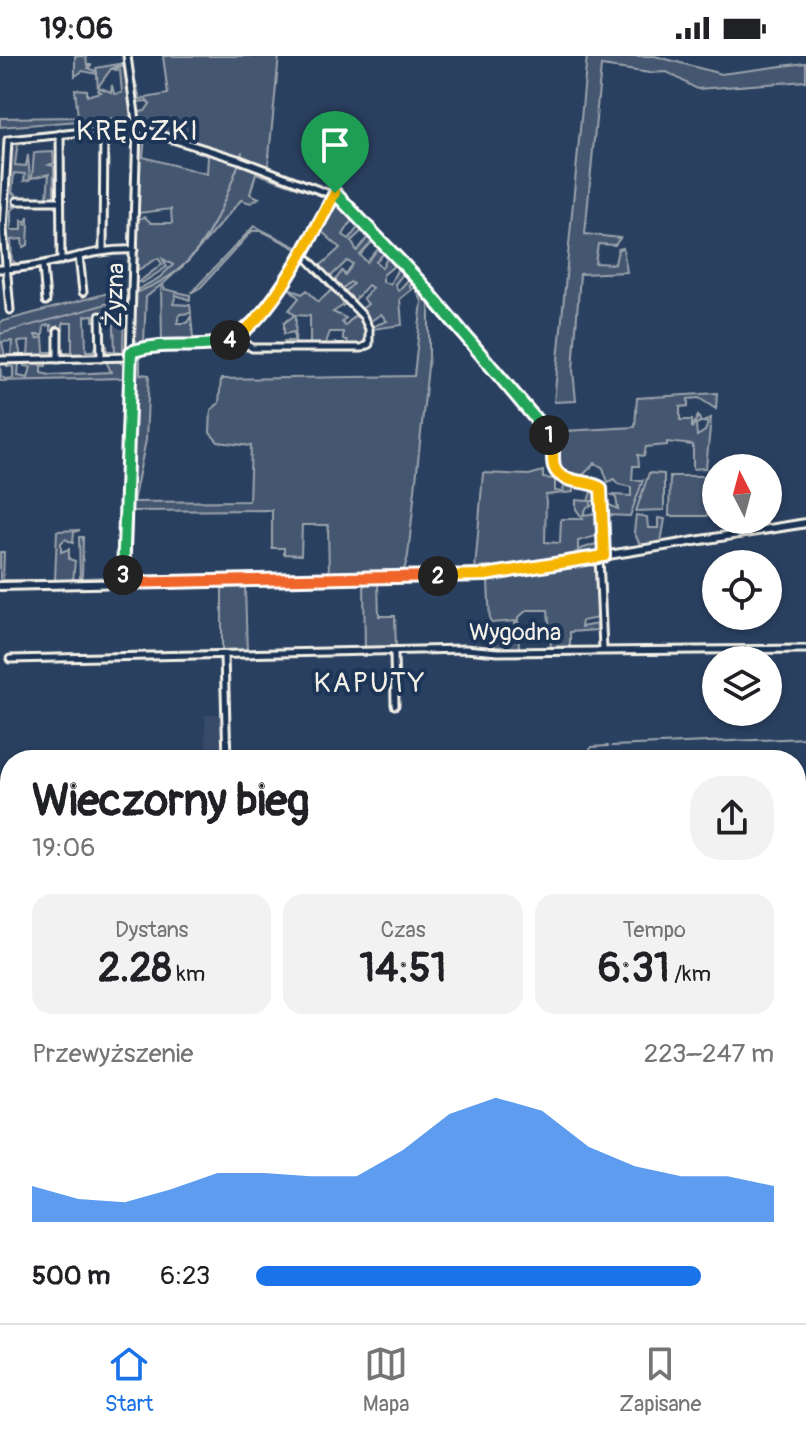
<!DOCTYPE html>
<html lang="pl">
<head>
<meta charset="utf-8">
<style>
	body { margin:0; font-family:Pangolin,sans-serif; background:#f2f2f2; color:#202124; height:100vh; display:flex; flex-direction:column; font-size:30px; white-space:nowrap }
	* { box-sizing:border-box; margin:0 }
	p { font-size:26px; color:#757577 }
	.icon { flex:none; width:44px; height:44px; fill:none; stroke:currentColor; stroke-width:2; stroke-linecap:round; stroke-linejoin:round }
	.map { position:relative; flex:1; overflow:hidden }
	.sheet { position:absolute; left:0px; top:694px; width:806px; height:574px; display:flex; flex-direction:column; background:#fff; border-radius:32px 32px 0 0; box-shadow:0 2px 6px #0004 }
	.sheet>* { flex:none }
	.needle { width:52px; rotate:354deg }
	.buttons { position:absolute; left:702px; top:398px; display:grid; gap:16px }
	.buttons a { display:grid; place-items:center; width:80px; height:80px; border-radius:50%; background:#fff; box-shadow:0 2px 6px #0004; font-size:40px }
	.pin { position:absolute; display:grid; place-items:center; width:68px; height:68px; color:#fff; margin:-82px -34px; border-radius:50% 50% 50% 0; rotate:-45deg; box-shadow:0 0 8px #0007 }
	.pin .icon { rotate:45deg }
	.km { position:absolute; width:40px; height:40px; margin:-20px; border-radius:50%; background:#222; color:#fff; font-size:22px; line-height:40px; text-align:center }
	.round { display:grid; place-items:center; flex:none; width:84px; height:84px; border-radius:32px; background:#f2f2f2 }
	.headline { display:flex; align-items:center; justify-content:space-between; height:136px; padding:0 32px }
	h1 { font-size:44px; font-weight:800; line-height:60px }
	.figures { display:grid; grid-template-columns:repeat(3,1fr); gap:12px; height:136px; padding:8px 32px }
	.figures div { display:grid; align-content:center; border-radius:20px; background:#f2f2f2; text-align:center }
	.figures b { font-size:40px; font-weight:800 }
	.figures small { font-size:22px; font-weight:400 }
	.figures p { font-size:22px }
	.chart { height:224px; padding:16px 32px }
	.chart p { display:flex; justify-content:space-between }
	.chart svg { width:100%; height:144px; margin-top:8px; fill:#1a73e8; opacity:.7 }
	ul { padding:0 32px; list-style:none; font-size:26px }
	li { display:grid; grid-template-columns:128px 96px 1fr; align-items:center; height:60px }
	li i { height:20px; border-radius:10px; background:#1a73e8 }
	.status { display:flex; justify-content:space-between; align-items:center; height:56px; padding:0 40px; background:#fff; direction:ltr }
	.status svg { height:22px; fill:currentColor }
	.tabs { display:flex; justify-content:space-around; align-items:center; height:112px; border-top:2px solid #e0e0e0; background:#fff; font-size:22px; color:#757577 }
	.tabs a { display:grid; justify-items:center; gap:4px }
	.tabs .current { color:#1a73e8 }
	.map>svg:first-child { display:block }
	.built { fill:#374c69 }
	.green { fill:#445771; stroke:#9ca4ac; stroke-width:2; fill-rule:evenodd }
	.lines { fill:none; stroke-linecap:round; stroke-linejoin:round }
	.stream { stroke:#a1a8b0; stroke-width:2 }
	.canal { stroke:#6a788a; stroke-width:5 }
	.minor-casing { stroke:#f4f1e8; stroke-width:11 }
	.tertiary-casing { stroke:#f4f1e8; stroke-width:12 }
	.minor { stroke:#1d3557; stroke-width:5 }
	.tertiary { stroke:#1d3557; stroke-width:6 }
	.split-1-casing { stroke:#fff; stroke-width:16 }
	.split-2-casing { stroke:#fff; stroke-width:16 }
	.split-3-casing { stroke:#fff; stroke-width:16 }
	.split-4-casing { stroke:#fff; stroke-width:16 }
	.split-5-casing { stroke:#fff; stroke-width:16 }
	.split-1 { stroke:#22a559; stroke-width:10 }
	.split-2 { stroke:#f5b400; stroke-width:10 }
	.split-3 { stroke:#f0652b; stroke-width:10 }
	.split-4 { stroke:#22a559; stroke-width:10 }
	.split-5 { stroke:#f5b400; stroke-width:10 }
	.labels { text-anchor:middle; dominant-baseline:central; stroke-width:8; stroke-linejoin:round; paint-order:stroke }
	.street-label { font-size:24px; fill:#f4f1e8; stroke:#1d3557 }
	.quarter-label { font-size:28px; letter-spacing:2px; fill:#f4f1e8; stroke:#1d3557 }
</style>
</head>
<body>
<div class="status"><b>19:06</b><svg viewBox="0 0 49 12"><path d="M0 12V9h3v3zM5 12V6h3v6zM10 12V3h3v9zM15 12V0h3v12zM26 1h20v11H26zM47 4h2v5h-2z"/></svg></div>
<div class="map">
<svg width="806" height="1267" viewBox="0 0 806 1267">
	<rect width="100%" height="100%" fill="#2a4060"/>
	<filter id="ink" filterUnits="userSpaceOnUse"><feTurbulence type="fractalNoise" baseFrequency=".0125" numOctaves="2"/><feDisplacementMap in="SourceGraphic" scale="16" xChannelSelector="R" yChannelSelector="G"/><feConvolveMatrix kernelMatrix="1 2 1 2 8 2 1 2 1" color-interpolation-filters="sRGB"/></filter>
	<g filter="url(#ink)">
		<g class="built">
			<path d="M 228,658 L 229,704 L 206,704 L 205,659 Z"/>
			<path d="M 0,1218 L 10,1218 L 10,1258 L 40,1258 L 40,1267 L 0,1267 Z"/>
		</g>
		<g class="green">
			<path d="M 75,0 L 86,0 L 87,9 L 91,9 L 88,12 L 97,16 L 96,12 L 124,7 L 111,13 L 98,31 L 111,36 L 112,29 L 114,38 L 122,37 L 120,15 L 113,13 L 125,10 L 132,61 L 0,71 L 0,62 L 78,61 L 75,33 L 87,34 L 87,40 L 100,36 L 98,35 L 97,18 L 83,15 L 75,20 Z"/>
			<path d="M 129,0 L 140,43 L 168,38 L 163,0 L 279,0 L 268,110 L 138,70 L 138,56 L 145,55 L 150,48 L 147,45 L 137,46 Z"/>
			<path d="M 587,0 L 655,0 L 721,18 L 806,7 L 806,25 L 697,33 L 667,16 L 650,17 L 601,10 L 585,178 L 620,182 L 615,189 L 598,188 L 595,207 L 615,208 L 618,193 L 623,192 L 627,216 L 580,218 L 573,314 L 576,345 L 554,346 Z"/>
			<path d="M 141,75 L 145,81 L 143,101 L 207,118 L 208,100 L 176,88 L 179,85 L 332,140 L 303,194 L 299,194 L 262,175 L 252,175 L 201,231 L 191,237 L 254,170 L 300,193 L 328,142 L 256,117 L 250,138 L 259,142 L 251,147 L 241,144 L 188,205 L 163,228 L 164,233 L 190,239 L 190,244 L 176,239 L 173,248 L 190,249 L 191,257 L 180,258 L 177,267 L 187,267 L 191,260 L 193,282 L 186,289 L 147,289 L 134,293 L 135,235 L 159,222 L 173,209 L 163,203 L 167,211 L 142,227 L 139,226 L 162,208 L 158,202 L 138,214 L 137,163 L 145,161 L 151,167 L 172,167 L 171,153 L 138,157 ZM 161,229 L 162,286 L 144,286 L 146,241 Z"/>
			<path d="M 18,85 L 15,109 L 26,110 L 28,99 L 30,124 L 24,125 L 25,118 L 14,117 L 12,137 L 16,138 L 12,150 L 16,151 L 11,154 L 11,174 L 22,174 L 22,164 L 25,166 L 28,162 L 28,168 L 24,168 L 29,169 L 28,189 L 23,191 L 22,183 L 11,184 L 12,204 L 17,208 L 11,210 L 6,175 L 10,88 Z"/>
			<path d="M 53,96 L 54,107 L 49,109 L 54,110 L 54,143 L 47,143 L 49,118 L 32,122 L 34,97 Z"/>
			<path d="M 339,144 L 355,159 L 343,179 L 349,183 L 359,170 L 363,174 L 351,185 L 357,195 L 369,180 L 373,185 L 360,199 L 367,206 L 379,192 L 384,197 L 376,206 L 382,212 L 388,200 L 395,209 L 383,219 L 383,226 L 390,228 L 398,212 L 404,217 L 395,228 L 398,235 L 409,223 L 410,231 L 415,224 L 429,243 L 429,301 L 408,500 L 403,517 L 329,519 L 328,469 L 302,469 L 301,499 L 284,498 L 284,492 L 272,492 L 272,454 L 132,455 L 130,521 L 245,520 L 129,524 L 126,520 L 133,298 L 149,292 L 211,291 L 233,285 L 248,293 L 368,292 L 371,271 L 387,265 L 381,258 L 371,265 L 360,254 L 368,248 L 363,242 L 372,232 L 368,229 L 353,246 L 344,237 L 353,228 L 350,226 L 341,234 L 334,226 L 342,215 L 345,219 L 353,208 L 347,205 L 329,222 L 319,211 L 340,192 L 318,172 L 332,146 ZM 415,231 L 422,245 L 414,320 L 221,323 L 219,347 L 211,354 L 210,377 L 218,386 L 251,390 L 249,445 L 133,446 L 146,384 L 149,319 L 140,318 L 140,295 L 366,294 L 373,285 L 372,273 L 402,269 L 400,243 Z"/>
			<path d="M 289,232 L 302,238 L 307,234 L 318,246 L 333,233 L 344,249 L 333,256 L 346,262 L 342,266 L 345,270 L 354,260 L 361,262 L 368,286 L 364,290 L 349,290 L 347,284 L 343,284 L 343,276 L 330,276 L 325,289 L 310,289 L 310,260 L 296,259 L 295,289 L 285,289 L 284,285 L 294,285 L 294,276 L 284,278 L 284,267 L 295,259 L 289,254 L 299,242 Z"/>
			<path d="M 123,233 L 131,237 L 131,242 L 124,244 L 123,296 L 118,299 L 104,296 L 107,289 L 107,295 L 115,295 L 113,250 L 107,251 L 106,257 L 97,260 L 97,265 L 93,265 L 93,259 L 85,260 L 86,295 L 94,295 L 97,289 L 95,299 L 64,300 L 61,297 L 61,290 L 64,296 L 72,296 L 72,267 L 63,267 L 63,274 L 51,275 L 51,269 L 44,270 L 43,279 L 35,279 L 37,283 L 43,281 L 44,296 L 55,296 L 52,300 L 28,301 L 29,285 L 18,286 L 21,301 L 11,301 L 12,285 L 2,286 L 5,301 L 0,301 L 0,266 Z"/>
			<path d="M 118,304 L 123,309 L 123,322 L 0,325 L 0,307 L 1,320 L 5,323 L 13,322 L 13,311 L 7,310 L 7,306 L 19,306 L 18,320 L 28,322 L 31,311 L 24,310 L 24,306 L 46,306 L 46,310 L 41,310 L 41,317 L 50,319 L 111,316 L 106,305 Z"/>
			<path d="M 126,322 L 121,521 L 120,523 L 80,525 L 79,481 L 83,481 L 82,522 L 118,521 Z"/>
			<path d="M 717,337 L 716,353 L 699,342 L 688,343 L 688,350 L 680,351 L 680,364 L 692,364 L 692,372 L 698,360 L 701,366 L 696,368 L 697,380 L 705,375 L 708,367 L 703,366 L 711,362 L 706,412 L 693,413 L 693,389 L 667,386 L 667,389 L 646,391 L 644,400 L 638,399 L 639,410 L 633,410 L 632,424 L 643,424 L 630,460 L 605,459 L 605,447 L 618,453 L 616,442 L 612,439 L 631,440 L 631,431 L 618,428 L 614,423 L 608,426 L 603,412 L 595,407 L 580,422 C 556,415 555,407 555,383 L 564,375 L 635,371 L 637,342 Z"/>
			<path d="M 543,415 L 543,422 L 555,423 L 555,435 L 563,436 L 565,424 L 573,430 L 573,436 L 546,439 L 545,486 L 560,487 L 561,463 L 583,463 L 576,453 L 576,444 L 588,445 L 591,436 L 598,437 L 599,445 L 590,445 L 592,450 L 587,451 L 583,459 L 599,457 L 600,483 L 596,480 L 578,485 L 578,494 L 599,487 L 598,497 L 576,496 L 576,502 L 475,514 L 483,417 L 529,419 Z"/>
			<path d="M 649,417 L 664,418 L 664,454 L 636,455 Z"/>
			<path d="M 670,420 L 709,420 L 707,460 L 669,460 Z"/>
			<path d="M 636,459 L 647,461 L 648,472 L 658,472 L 658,462 L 665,463 L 661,486 L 640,489 L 634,476 Z"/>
			<path d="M 80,474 L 74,476 L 73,487 L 65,483 L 61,487 L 61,496 L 69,493 L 69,503 L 75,505 L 73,525 L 0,527 L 0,496 L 4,496 L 3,524 L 55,524 L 57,475 Z"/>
			<path d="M 588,508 L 598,511 L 598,562 L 582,565 L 581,571 L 597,568 L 597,574 L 570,576 L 570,590 L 551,591 L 548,554 L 527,554 L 518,562 L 519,595 L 495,593 L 489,573 L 500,573 L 501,580 L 508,584 L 516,565 L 490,567 L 488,525 Z"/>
			<path d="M 364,527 L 378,527 L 379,560 L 395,560 L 396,594 L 365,595 Z"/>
			<path d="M 245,531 L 247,597 L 222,597 L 222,532 Z"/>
			<rect x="0" y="1135" width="10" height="73"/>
		</g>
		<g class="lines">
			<g class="stream">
				<path d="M 241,101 L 242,96"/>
				<path d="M 0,278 C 51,262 132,247 174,217 C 208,193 225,144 239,107"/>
				<path d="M 794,474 L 806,472"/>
				<path d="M 738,481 L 776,475"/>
				<path d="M 721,484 L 731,483"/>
				<path d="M 677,491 L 716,485"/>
				<path d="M 602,504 L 672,492"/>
				<path d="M 534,515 L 596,505"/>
				<path d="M 492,521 L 529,515"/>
				<path d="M 423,524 L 455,523"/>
				<path d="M 365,526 L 369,526"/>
				<path d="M 374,526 L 378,526"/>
				<path d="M 0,527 L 25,526"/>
				<path d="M 278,527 L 280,527"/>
				<path d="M 287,527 L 309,526"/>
				<path d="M 223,528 L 230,528"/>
				<path d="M 237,528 L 263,528"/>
				<path d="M 266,528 L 272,528"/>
				<path d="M 169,529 L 200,529"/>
				<path d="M 207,529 L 219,528"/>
				<path d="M 90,531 L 114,531"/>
				<path d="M 120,531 L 131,531"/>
				<path d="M 137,531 L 162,530"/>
				<path d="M 48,532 L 82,531"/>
				<path d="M 0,533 L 23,533"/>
				<path d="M 28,533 L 39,532"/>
				<path d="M 612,690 L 806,682"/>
				<path d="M 582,704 L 592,691 L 608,690"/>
				<path d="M 0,1087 L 10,1087"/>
			</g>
			<g class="canal">
				<path d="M 673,485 L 706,480"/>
				<path d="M 640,491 L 659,488"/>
				<path d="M 610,496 L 629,492"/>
				<path d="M 575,501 L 598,498"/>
				<path d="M 546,506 L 569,502"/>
				<path d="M 411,517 L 516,511"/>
			</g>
			<g class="minor-casing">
				<g id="minor">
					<path d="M 137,72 L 240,104 L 345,144 L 553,383 L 552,409 L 557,417 L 601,432 L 604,500"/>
					<path d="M 60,78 L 61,205"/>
					<path d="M 17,145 L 60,145"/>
					<path d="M 79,200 L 83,236"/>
					<path d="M 43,210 L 46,245"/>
					<path d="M 0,213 C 47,213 88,192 134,194"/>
					<path d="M 10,254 L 3,174 L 8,84 L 104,74 L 103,193"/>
					<path d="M 100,260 L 101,302"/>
					<path d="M 58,275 L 58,303"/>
					<path d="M 236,281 L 252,292 L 362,292 L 369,288 L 369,273 L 363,260 L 303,198"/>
					<path d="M 131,296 C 158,285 183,293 210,289 C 266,281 311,183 335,137"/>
					<path d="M 0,304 L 131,301"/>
					<path d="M 599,501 L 603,593"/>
					<path d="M 123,527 L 137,72 L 127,0"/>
					<path d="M 394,596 L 395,649"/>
					<path d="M 224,600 L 227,704"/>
					<path d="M 10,603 L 465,593 L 498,596 L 806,593"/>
					<path d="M 0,1211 L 10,1212"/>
					<path d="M 44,1267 L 44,1258"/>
					<path d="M 162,1267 L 163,1258"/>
					<path d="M 282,1267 L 282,1258"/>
					<path d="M 400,1267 L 400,1258"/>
					<path d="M 520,1267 L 520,1258"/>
					<path d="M 602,1267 L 602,1258"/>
					<path d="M 662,1267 L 663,1258"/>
				</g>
			</g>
			<g class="tertiary-casing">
				<path id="tertiary" d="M 0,530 L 485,519 L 806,467"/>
			</g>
			<use href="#minor" class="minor"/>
			<use href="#tertiary" class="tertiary"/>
		</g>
	</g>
	<g class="lines" filter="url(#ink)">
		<g class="split-1-casing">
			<path id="split-1" d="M 335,137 L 420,226 L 549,379"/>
		</g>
		<g class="split-2-casing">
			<path id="split-2" d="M 438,520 L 485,519 L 604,500 L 601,432 C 590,425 574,427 563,421 C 545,411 559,392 549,379"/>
		</g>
		<g class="split-3-casing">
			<path id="split-3" d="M 123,519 L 123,527 L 438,520"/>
		</g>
		<g class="split-4-casing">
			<path id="split-4" d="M 123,519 L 131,296 C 163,284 198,295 230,284"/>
		</g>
		<g class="split-5-casing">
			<path id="split-5" d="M 230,284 C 271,265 314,176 335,137"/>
		</g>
		<use href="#split-1" class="split-1"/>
		<use href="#split-2" class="split-2"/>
		<use href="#split-3" class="split-3"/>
		<use href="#split-4" class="split-4"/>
		<use href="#split-5" class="split-5"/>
	</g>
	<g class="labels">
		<g class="street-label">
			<text transform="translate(115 239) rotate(-88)">Żyzna</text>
			<text x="515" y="576">Wygodna</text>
		</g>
		<g class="quarter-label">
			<text x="138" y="75">KRĘCZKI</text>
			<text x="370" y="627">KAPUTY</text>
		</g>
	</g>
</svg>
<div class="buttons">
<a><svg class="needle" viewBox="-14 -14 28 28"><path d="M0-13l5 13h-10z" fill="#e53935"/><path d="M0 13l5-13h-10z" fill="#757577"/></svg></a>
<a><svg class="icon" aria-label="locate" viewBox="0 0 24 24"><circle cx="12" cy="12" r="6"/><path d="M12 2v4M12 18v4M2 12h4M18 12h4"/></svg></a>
<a><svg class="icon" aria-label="layers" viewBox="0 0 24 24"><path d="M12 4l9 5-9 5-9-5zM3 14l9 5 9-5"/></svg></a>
</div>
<div class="pin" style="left:335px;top:137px;background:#1e9e55"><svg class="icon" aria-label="arrive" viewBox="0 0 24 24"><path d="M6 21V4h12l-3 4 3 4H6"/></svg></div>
<b class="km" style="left:549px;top:379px">1</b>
<b class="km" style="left:438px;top:520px">2</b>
<b class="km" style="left:123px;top:519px">3</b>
<b class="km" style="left:230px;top:284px">4</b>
<section class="sheet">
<div class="headline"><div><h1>Wieczorny bieg</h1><p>19:06</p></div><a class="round"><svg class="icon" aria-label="share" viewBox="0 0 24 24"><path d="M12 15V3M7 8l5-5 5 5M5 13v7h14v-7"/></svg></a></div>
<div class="figures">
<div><p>Dystans</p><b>2.28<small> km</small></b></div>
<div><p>Czas</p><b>14:51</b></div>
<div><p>Tempo</p><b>6:31<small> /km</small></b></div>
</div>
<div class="chart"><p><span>Przewyższenie</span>223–247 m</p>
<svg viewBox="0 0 160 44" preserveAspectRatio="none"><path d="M0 44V33L10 37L20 38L30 34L40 29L50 29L60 30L70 30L80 22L90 11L100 6L110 10L120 21L130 27L140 30L150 30L160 33V44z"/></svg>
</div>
<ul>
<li><b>500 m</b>6:23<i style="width:86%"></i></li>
</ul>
</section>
</div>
<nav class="tabs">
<a class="current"><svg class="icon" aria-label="home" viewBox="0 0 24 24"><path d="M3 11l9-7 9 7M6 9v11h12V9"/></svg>Start</a>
<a><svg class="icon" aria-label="map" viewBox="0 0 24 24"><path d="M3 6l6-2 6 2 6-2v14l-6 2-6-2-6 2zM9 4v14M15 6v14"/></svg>Mapa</a>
<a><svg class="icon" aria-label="saved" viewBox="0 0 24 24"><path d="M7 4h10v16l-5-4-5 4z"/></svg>Zapisane</a>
</nav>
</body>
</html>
